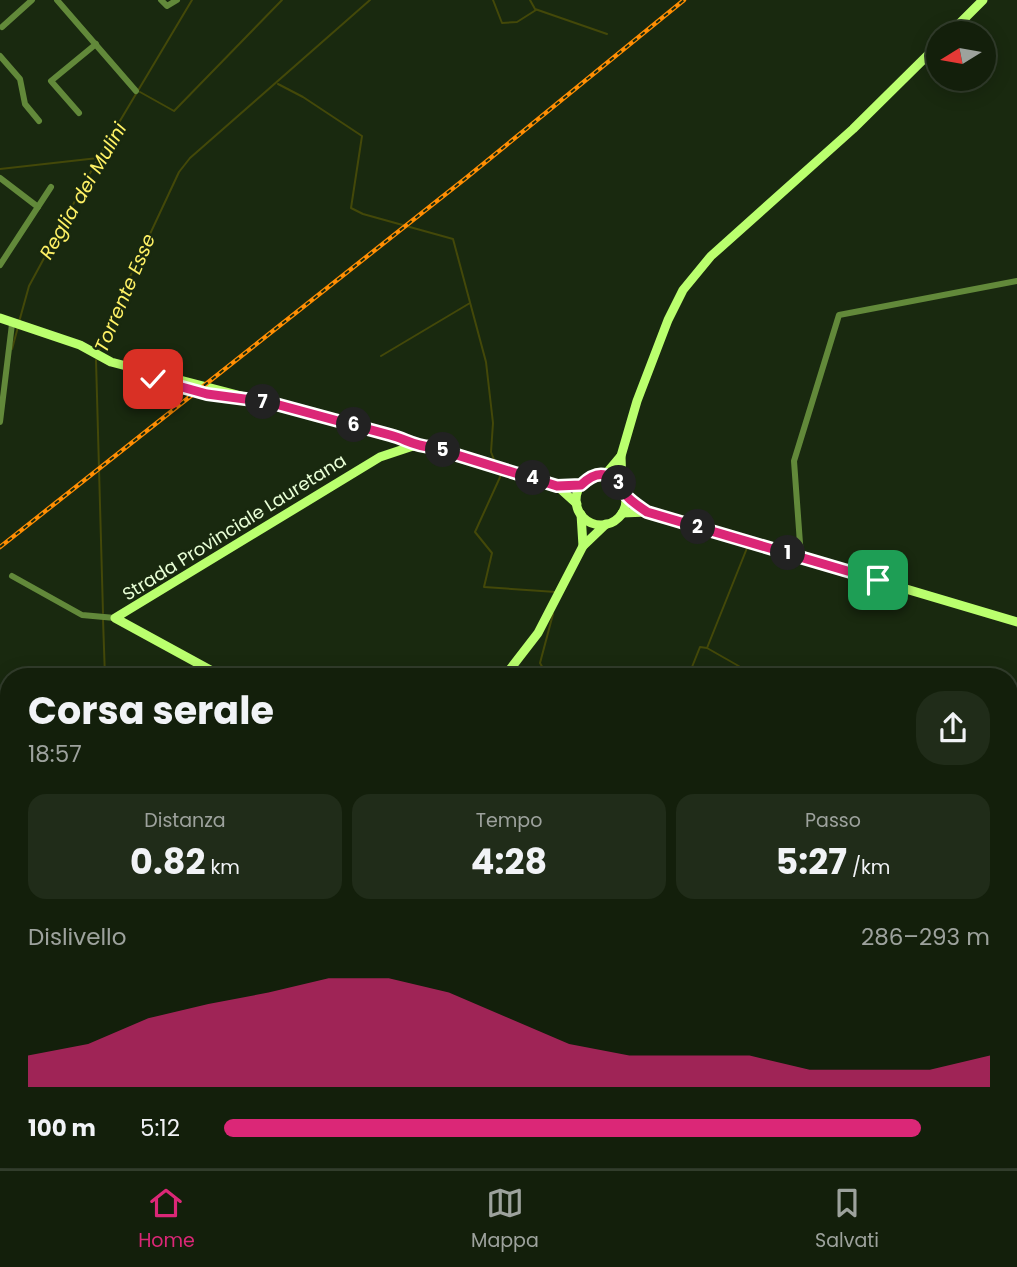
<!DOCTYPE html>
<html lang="it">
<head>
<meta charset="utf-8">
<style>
	body { margin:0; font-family:Poppins,sans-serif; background:#202c19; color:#f1f3f6; height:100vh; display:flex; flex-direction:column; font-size:26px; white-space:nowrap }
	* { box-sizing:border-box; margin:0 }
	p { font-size:23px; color:#9da29d }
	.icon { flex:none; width:38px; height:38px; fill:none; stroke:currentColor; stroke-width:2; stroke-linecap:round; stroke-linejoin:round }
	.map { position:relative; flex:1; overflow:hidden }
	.details { position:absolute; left:0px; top:668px; width:1018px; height:500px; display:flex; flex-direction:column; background:#131f0b; border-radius:28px 28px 0 0; box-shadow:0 4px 18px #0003,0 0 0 2px #323d2c }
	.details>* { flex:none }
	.needle { width:46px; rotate:259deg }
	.tools { position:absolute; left:926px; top:21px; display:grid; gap:14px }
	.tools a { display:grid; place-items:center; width:70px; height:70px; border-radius:50%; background:#131f0b; box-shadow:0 4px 18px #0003,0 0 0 2px #323d2c; font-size:35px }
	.pin { position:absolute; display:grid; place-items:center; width:60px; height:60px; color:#fff; margin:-30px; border-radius:14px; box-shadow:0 4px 10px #0006 }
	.km { position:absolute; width:35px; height:35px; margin:-18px; border-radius:50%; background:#222; color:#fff; font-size:19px; line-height:35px; text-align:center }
	.round { display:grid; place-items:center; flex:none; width:74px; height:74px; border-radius:28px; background:#202c19 }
	.headline { display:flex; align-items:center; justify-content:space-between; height:119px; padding:0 28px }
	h1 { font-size:38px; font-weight:700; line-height:52px }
	.stats { display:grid; grid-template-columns:repeat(3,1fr); gap:10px; height:119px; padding:7px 28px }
	.stats div { display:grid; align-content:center; border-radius:18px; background:#202c19; text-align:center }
	.stats b { font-size:35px; font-weight:700 }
	.stats small { font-size:19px; font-weight:400 }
	.stats p { font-size:19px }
	.chart { height:196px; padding:14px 28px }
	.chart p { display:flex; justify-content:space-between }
	.chart svg { width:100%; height:126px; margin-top:7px; fill:#db2777; opacity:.7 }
	ul { padding:0 28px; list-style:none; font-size:23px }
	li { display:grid; grid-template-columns:112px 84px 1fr; align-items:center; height:52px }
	li i { height:18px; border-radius:9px; background:#db2777 }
	.dock { display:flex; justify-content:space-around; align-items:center; height:98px; border-top:2px solid #323d2c; background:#131f0b; font-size:19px; color:#9da29d }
	.dock a { display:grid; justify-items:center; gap:4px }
	.dock .current { color:#db2777 }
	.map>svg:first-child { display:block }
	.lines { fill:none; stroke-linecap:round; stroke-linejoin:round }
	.stream { stroke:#434809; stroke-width:2 }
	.street { stroke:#62893a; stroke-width:6 }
	.secondary { stroke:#baff6e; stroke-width:9 }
	.rail-casing { stroke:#ff8e03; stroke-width:4.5 }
	.rail { stroke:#19290f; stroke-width:2; stroke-dasharray:5; stroke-linecap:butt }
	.route-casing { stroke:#fff; stroke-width:14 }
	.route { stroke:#db2777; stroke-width:9 }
	.labels { text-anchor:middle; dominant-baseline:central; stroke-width:5; stroke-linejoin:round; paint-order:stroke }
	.street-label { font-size:18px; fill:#e9ffd7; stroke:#19290f }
	.water-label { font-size:19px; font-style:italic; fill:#fff265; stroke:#19290f }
</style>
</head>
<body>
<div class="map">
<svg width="1017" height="1169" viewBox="0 0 1017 1169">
	<rect width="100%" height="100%" fill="#19290f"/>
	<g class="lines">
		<g class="stream">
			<path d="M 493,0 L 502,23 L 517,22 L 536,10"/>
			<path d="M 530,0 L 535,9 L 607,34"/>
			<path d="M 278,84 L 303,97 L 362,136 L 351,208 L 363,214 L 453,239 L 486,362 L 493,423 L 491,452 L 495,462"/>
			<path d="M 140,92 L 174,111 L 282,0"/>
			<path d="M 0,169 L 98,158"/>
			<path d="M 19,322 L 29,286 L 102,151 L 192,0"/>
			<path d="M 12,349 L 18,327"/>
			<path d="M 99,351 L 107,326 L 179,172 L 190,158 L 370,0"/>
			<path d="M 381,356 L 470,303"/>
			<path d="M 96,360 L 103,613"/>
			<path d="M 499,471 L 501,475 L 475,532 L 492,553 L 484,587 L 556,592"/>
			<path d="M 553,614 L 540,663 L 544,670 L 563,677"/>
			<path d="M 103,619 L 105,677"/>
			<path d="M 707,648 L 747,548"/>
			<path d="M 688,677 L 700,647 L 707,648 L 758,677"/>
			<path d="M 0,928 L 9,927"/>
			<path d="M 119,1160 L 119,1169"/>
		</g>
		<g class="street">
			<path d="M 57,0 L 136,91"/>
			<path d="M 161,0 L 167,6 L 177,0"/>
			<path d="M 2,27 L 32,0"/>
			<path d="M 0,56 L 20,79 L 25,104 L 39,121"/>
			<path d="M 79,113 L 51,81 L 96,44"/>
			<path d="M 0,178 L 38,207"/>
			<path d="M 0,265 L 51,187"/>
			<path d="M 0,422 L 12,324"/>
			<path d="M 801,557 L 794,461 L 839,315 L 1017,281"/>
			<path d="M 12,576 L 82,615 L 115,618"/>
		</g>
		<g class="secondary">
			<path d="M 950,33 L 983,0"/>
			<path d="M 0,318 L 80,345 L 111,362 L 390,435 L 404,439 L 413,446"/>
			<path d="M 153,378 L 228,398"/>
			<path d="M 605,475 L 621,456"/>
			<circle cx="601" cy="500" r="25"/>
			<path d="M 557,486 L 577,504"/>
			<path d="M 622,486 L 621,456 L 637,401 L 668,320 L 683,290 L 711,256 L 853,129 L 938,45"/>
			<path d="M 625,494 L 647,512"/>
			<path d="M 622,513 L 647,512 L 1017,622"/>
			<path d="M 581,514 L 583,546"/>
			<path d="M 223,677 L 115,618 L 380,457 L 413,446 L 431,447 L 557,486 L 581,485"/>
			<path d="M 504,677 L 538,633 L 583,546 L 606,524"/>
			<path d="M 0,915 L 9,914"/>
			<path d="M 745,1160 L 752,1169"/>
		</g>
		<g class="rail-casing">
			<path id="rail" d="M 0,547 L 466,178 L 684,0"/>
		</g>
		<use href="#rail" class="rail"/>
	</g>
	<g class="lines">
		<g class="route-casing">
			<path id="route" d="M 153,379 L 207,394 L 268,402 L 390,435 C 406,439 413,446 431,447 L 557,486 L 581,485 C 601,466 612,475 625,494 C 630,501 640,507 647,512 L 878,580"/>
		</g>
		<use href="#route" class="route"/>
	</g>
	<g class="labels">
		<g class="street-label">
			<text transform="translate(234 527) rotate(-32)">Strada Provinciale Lauretana</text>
		</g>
		<g class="water-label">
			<text transform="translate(83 191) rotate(-60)">Reglia dei Mulini</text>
			<text transform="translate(125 293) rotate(-67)">Torrente Esse</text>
		</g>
	</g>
</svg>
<div class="tools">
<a><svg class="needle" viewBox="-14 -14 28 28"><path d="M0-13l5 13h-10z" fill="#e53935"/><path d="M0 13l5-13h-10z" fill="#9da29d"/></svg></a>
</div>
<div class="pin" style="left:878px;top:580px;background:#1e9e55"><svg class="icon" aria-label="arrive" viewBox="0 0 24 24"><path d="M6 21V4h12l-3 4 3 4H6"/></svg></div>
<div class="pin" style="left:153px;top:379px;background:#d93025"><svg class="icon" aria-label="check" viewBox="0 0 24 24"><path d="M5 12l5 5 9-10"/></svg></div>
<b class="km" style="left:788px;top:553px">1</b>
<b class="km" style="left:698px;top:527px">2</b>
<b class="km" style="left:619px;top:483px">3</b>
<b class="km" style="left:533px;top:478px">4</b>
<b class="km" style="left:443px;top:450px">5</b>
<b class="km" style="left:354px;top:425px">6</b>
<b class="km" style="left:263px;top:402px">7</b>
<section class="details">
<div class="headline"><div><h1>Corsa serale</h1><p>18:57</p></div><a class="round"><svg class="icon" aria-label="share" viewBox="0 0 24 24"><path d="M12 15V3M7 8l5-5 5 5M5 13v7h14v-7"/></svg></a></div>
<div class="stats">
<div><p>Distanza</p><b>0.82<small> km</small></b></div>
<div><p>Tempo</p><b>4:28</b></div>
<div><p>Passo</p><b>5:27<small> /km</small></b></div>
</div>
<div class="chart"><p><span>Dislivello</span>286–293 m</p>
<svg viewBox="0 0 160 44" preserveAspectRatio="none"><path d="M0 44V33L10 29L20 20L30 15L40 11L50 6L60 6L70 11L80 20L90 29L100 33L110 33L120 33L130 38L140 38L150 38L160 33V44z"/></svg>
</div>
<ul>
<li><b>100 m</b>5:12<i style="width:91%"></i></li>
</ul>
</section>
</div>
<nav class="dock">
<a class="current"><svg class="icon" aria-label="home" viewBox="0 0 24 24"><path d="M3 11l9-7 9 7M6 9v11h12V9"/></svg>Home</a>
<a><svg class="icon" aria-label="map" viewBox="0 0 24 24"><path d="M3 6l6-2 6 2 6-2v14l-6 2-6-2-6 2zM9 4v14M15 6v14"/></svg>Mappa</a>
<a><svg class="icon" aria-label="saved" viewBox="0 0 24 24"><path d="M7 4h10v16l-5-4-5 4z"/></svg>Salvati</a>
</nav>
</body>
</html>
